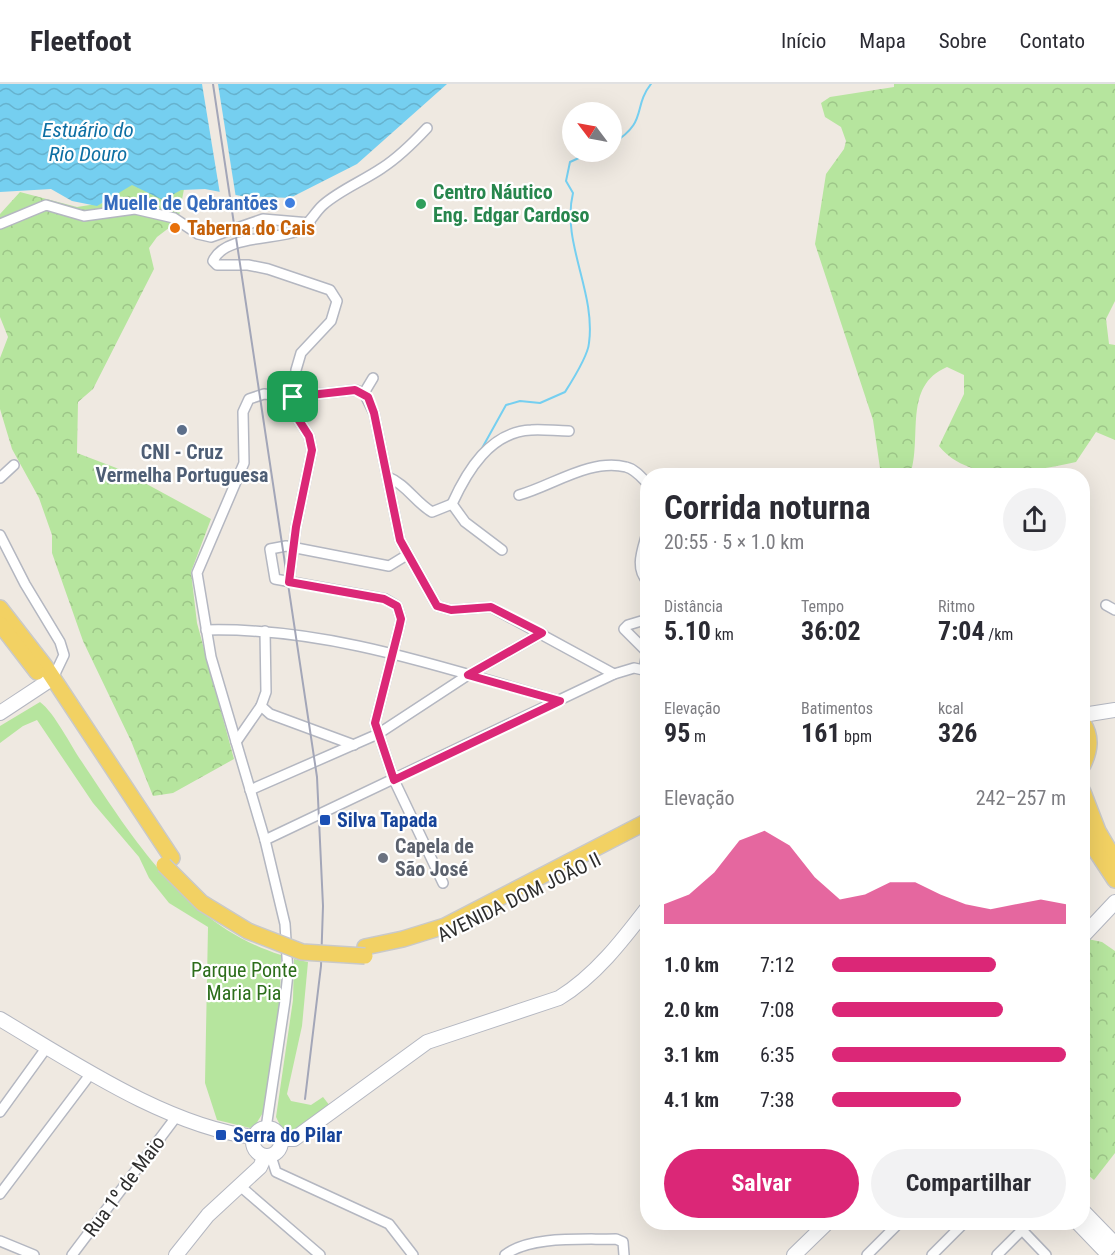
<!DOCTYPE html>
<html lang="pt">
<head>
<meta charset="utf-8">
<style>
	body { margin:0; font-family:"Roboto Condensed",sans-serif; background:#f2f2f3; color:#2b2b33; height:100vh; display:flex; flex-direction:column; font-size:22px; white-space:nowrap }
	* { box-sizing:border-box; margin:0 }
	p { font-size:20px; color:#7c7c81 }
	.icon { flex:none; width:33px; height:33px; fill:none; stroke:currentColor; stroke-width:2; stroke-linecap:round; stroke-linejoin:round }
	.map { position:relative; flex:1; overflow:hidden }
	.details { position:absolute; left:640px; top:384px; width:450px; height:762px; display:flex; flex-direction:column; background:#fff; border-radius:24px; box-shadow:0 6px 24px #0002 }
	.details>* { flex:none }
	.needle { width:39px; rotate:302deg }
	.controls { position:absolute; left:562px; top:18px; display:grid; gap:12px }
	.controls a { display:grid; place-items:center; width:60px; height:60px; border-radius:50%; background:#fff; box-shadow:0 6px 24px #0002; font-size:30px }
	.pin { position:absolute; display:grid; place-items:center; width:51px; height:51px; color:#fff; margin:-26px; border-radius:12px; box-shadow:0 3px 9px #0006 }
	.round { display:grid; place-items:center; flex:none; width:63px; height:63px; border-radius:32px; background:#f2f2f3 }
	.overview { display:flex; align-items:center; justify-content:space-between; height:102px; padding:0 24px }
	h1 { font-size:33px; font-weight:700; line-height:45px }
	.metrics { display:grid; grid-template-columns:repeat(3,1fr); gap:9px; height:102px; padding:6px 24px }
	.metrics div { display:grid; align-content:center }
	.metrics b { font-size:26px; font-weight:700 }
	.metrics small { font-size:16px; font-weight:400 }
	.metrics p { font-size:16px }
	.chart { height:168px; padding:12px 24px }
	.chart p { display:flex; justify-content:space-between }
	.chart svg { width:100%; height:108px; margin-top:6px; fill:#db2777; opacity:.7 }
	.button { display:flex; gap:12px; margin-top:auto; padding:12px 24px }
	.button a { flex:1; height:69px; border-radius:36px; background:#db2777; color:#fff; font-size:24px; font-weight:700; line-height:69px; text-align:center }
	.button a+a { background:#f2f2f3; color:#2b2b33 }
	ul { padding:0 24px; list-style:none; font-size:20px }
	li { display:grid; grid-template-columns:96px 72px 1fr; align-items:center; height:45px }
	li i { height:15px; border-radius:8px; background:#db2777 }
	header { display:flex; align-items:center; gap:36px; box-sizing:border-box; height:84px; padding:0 30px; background:#fff; border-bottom:2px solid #e1e1e2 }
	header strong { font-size:28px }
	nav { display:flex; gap:33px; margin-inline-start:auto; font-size:21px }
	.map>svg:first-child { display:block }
	.grass { fill:#b6e59e }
	.forest { fill:url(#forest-crowns) }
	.water { fill:url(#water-waves) }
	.pier { fill:#efe9e1 }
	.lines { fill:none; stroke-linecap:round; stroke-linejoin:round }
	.stream { stroke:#75cff0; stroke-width:2 }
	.street-casing { stroke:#b4b7c1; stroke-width:12 }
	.secondary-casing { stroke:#b4b7c1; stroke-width:16 }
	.primary-casing { stroke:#c9c9c9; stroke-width:18 }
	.street { stroke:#fff; stroke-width:9 }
	.secondary { stroke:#fff; stroke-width:14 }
	.primary { stroke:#f2d163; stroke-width:15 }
	.rail { stroke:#a3a6b8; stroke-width:2 }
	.primary-bridge-casing { stroke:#c9c9c9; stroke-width:18; stroke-linecap:butt }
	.primary-bridge { stroke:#f2d163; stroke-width:15 }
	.route-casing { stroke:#fff; stroke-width:12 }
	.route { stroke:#db2777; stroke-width:8 }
	.shop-dot { fill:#3f7fe0; stroke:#fff; stroke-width:2 }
	.leisure-dot { fill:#2e9e5b; stroke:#fff; stroke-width:2 }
	.food-dot { fill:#e8710a; stroke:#fff; stroke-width:2 }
	.service-dot { fill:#5c6f8a; stroke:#fff; stroke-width:2 }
	.transit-dot { fill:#1a4fb4; stroke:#fff; stroke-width:2 }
	.worship-dot { fill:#6b7280; stroke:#fff; stroke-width:2 }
	.labels { text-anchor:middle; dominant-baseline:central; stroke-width:4.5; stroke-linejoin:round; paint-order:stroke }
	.leisure-label { font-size:20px; font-weight:bold; fill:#27864d; stroke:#fff; text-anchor:start }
	.shop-label { font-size:20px; font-weight:bold; fill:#366cbe; stroke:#fff; text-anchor:end }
	.food-label { font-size:20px; font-weight:bold; fill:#c56008; stroke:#fff; text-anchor:start }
	.service-label { font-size:20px; font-weight:bold; fill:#4e5e75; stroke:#fff }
	.transit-label { font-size:20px; font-weight:bold; fill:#164399; stroke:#fff; text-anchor:start }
	.worship-label { font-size:20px; font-weight:bold; fill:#5b616d; stroke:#fff; text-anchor:start }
	.street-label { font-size:20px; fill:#2e2e2e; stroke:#fff }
	.park-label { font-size:20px; fill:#2c6e1b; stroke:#fff }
	.water-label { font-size:21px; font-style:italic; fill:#0d6fa3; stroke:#fff }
</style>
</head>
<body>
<header>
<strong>Fleetfoot</strong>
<nav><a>Início</a><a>Mapa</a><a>Sobre</a><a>Contato</a></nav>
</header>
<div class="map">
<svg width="1115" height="1171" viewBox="0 0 1115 1171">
	<defs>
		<pattern id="forest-crowns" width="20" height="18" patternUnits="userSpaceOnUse" patternTransform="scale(1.5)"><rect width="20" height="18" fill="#b6e59e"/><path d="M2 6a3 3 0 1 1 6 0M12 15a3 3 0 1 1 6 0" fill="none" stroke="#9dc588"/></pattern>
		<pattern id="water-waves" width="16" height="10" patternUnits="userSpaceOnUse" patternTransform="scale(1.5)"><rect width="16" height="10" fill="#75cff0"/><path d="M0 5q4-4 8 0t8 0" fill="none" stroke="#66b2ce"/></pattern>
	</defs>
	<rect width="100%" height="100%" fill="#efe9e1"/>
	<g class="grass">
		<path d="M 40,618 C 54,628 71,662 82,678 C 134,756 186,841 281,871 L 280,915 L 264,1027 L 256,1040 L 250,1044 L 217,1036 L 205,999 L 208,843 L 169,819 L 149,794 L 139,773 L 93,719 L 37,636 L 23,642 L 0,659 L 0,642 Z"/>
		<path d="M 294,875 L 308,878 L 302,942 L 287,1010 L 291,1017 L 311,1021 L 323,1013 L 330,1022 L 297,1047 L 282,1045 L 276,1033 L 293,916 Z"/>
	</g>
	<g class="forest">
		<path d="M 894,0 L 1115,0 L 1115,217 L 1106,235 L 1109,260 L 1115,261 L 1115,356 L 1096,348 L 1076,378 C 1032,387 972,402 939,362 L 964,310 L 964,291 L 947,283 C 902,302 923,354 910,391 L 881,391 L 873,336 L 815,160 L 826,90 L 844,65 L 846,57 L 841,43 L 825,33 L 821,19 L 830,13 L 894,3 Z"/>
		<path d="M 129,91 L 184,105 L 178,137 L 157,153 L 149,164 L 154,185 L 93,305 L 78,318 L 77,369 L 119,385 L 211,435 L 191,488 L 197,539 L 234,675 L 173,709 L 153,712 L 131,657 L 83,557 L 52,469 L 52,451 L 39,414 L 12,365 L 0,325 L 0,274 L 8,253 L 0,233 L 0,130 L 20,108 L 77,123 L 109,118 Z"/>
		<path d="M 1083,854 L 1102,858 L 1115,867 L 1115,1069 L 1094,1096 L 1083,1087 Z"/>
	</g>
	<path class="water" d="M 0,0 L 447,0 L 357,80 L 290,114 L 241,112 L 205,105 L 181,106 L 163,116 L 132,101 L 97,122 L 72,117 L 51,105 L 0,108 Z"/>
	<path class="pier" d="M 202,0 L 218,0 L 236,114 L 220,110 Z"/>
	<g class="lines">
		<g class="stream">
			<path d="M 612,60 C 649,37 632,24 651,0"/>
			<path d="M 481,366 L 506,321 L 520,317 L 540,319 L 565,308 C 572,297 588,272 589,259 C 596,208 561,158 573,109 L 566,97 L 570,78 L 592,68"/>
		</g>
		<g class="street-casing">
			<g id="street">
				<path d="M 0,140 L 46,121 L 84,132 L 135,125 L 174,134 L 198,150 L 211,153 L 263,135 L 310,139"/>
				<path d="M 364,309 L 374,329 L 400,456 L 437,522 L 451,526 L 491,523 L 614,590"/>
				<path d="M 364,309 L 373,294"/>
				<path d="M 388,393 C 406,400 416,419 432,428 L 452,420"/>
				<path d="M 0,394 L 14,381"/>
				<path d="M 519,411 C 552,402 590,374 626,383 C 635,385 642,394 648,400"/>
				<path d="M 452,420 C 467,387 490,348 531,346 C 543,345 556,347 569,347"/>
				<path d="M 452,420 L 465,438 L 502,466"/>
				<path d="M 648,445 C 644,463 633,483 648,498"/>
				<path d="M 0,451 L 25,500 L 60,558 L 64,571 L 53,594"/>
				<path d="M 407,471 L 389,482 L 286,462 L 270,465 L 275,495 L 385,515 L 397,522 L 401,535 L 399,544 L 375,639 L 394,696 L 443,799"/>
				<path d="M 289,498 L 296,443 L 312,366 L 309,352 L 293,327 L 296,286 L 301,269 L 331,237 L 337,217 L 330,206 L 268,185 L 248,181 L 217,181 L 213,177 C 224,151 276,156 297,147 C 310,141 313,130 323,121 C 340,106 363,97 382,84 C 399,73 413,59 427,44"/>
				<path d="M 1106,521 L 1115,526"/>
				<path d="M 206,546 C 328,543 444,584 560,617"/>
				<path d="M 644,585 L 647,568 L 624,545 L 628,541 L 648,535"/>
				<path d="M 261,622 L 270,630 L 354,661"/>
				<path d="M 236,658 L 261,622 L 266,608 L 265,547"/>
				<path d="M 250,706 L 378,650 L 468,591 L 542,549"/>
				<path d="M 265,756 L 614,590 L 634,584 L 648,587"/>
				<path d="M 0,1028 L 47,963"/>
				<path d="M 266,1044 L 285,917 L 288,889 L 285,840 L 265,756 L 211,573 L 197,489 L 244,379 L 243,328 L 249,315 L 264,310 L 293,313 L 355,306 L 364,309"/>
				<path d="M 271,1072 L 276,1088 L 389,1140 L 413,1171"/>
				<path d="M 240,1102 L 320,1171"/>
				<path d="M 0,1110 L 92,988"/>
				<path d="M 1022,1146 L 1046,1171"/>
				<path d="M 0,1157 L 34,1171"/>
				<path d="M 72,1171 L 176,1033"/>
				<path d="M 505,1171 C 530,1151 585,1156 616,1155 L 623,1158 L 624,1171"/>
				<path d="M 867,1171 L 900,1138"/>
				<path d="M 932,1171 L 965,1138"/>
				<path d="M 997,1171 L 1030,1138"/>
			</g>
		</g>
		<g class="secondary-casing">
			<g id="secondary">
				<path d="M 0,629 L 53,594"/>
				<path d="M 1083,631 L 1115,626"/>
				<path d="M 1083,852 L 1115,818"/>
				<path d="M 0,935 C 74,979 169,1043 254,1053"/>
				<circle cx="267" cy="1058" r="14"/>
				<path d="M 281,1055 L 294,1055 L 427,958 L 559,914 C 595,892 622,857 648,823"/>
				<path d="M 1077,1138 L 1105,1167 L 1113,1158 L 1083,1127"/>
				<path d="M 176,1171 L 208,1131 L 260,1083 L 265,1072"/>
				<path d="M 794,1171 L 828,1138"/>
			</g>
		</g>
		<g class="primary-casing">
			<g id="primary">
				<path d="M 0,524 L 45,582 L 172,774"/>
				<path d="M 0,540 L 37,588"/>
				<path d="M 1083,639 C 1092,653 1090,666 1083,681"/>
				<path d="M 1083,708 L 1098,747 L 1115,776"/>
				<path d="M 1083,741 L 1092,761 L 1115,796"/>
				<path d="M 365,863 L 403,855 L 445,842 L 648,737"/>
			</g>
		</g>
		<use href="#street" class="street"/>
		<use href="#secondary" class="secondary"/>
		<use href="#primary" class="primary"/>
		<path class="rail" d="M 213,0 L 317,693 L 323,822 L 321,882 L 305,1015"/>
		<g class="primary-bridge-casing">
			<path id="primary-bridge" d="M 164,781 L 202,819 L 248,847 L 302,868 L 365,872"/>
		</g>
		<use href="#primary-bridge" class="primary-bridge"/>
	</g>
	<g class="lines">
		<g class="route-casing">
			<path id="route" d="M 355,306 L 368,313 L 374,329 L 400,456 L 437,522 L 451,526 L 491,523 L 542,549 L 468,591 L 560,617 L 394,696 L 375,639 L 399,544 L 401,535 L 397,522 L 384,515 L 289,498 L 296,443 L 312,366 L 309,352 L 293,327 L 293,313 Z"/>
		</g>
		<use href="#route" class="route"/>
	</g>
	<circle class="shop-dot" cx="290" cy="119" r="6"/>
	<circle class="leisure-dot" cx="421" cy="120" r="6"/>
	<circle class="food-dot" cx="175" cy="144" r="6"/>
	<circle class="service-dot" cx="182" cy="346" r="6"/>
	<g class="transit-dot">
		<rect x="319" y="730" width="12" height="12" rx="3"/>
		<rect x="215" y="1045" width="12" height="12" rx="3"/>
	</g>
	<circle class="worship-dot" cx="383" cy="774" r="6"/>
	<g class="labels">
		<g class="leisure-label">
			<text x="433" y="108">Centro Náutico<tspan x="433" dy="23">Eng. Edgar Cardoso</tspan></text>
		</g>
		<g class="shop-label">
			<text x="278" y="119">Muelle de Qebrantões</text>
		</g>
		<g class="food-label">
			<text x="187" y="144">Taberna do Cais</text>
		</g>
		<g class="service-label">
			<text x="182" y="368">CNI - Cruz<tspan x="182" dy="23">Vermelha Portuguesa</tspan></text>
		</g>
		<g class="transit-label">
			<text x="337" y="736">Silva Tapada</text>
			<text x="233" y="1051">Serra do Pilar</text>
		</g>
		<g class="worship-label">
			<text x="395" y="762">Capela de<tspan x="395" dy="23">São José</tspan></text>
		</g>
		<g class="street-label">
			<text transform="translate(519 813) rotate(-26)">AVENIDA DOM JOÃO II</text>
			<text transform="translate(124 1102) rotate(-53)">Rua 1º de Maio</text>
		</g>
		<g class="park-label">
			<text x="244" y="886">Parque Ponte<tspan x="244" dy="23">Maria Pia</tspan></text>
		</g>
		<g class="water-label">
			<text x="88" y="46">Estuário do<tspan x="88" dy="24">Rio Douro</tspan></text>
		</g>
	</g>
</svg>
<div class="controls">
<a><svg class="needle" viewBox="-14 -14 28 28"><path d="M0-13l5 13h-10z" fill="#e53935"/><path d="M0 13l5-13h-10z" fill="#7c7c81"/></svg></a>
</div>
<div class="pin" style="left:293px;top:313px;background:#1e9e55"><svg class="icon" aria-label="arrive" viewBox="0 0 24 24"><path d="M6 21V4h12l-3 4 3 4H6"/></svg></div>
<section class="details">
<div class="overview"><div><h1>Corrida noturna</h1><p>20:55 · 5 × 1.0 km</p></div><a class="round"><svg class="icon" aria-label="share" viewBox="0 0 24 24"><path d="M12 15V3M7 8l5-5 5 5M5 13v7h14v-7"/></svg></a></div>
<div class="metrics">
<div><p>Distância</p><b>5.10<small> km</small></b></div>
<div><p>Tempo</p><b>36:02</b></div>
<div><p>Ritmo</p><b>7:04<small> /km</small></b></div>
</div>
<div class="metrics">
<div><p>Elevação</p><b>95<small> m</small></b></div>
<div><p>Batimentos</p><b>161<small> bpm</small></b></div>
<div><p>kcal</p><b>326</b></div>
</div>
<div class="chart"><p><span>Elevação</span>242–257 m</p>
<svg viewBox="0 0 160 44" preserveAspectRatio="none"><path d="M0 44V36L10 32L20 23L30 10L40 6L50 12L60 25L70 34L80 32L90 27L100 27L110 32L120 36L130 38L140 36L150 34L160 36V44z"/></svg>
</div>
<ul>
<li><b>1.0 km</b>7:12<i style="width:70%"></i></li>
<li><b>2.0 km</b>7:08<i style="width:73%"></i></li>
<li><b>3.1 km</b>6:35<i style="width:100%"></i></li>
<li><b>4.1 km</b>7:38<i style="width:55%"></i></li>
</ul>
<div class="button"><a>Salvar</a><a>Compartilhar</a></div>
</section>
</div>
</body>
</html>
